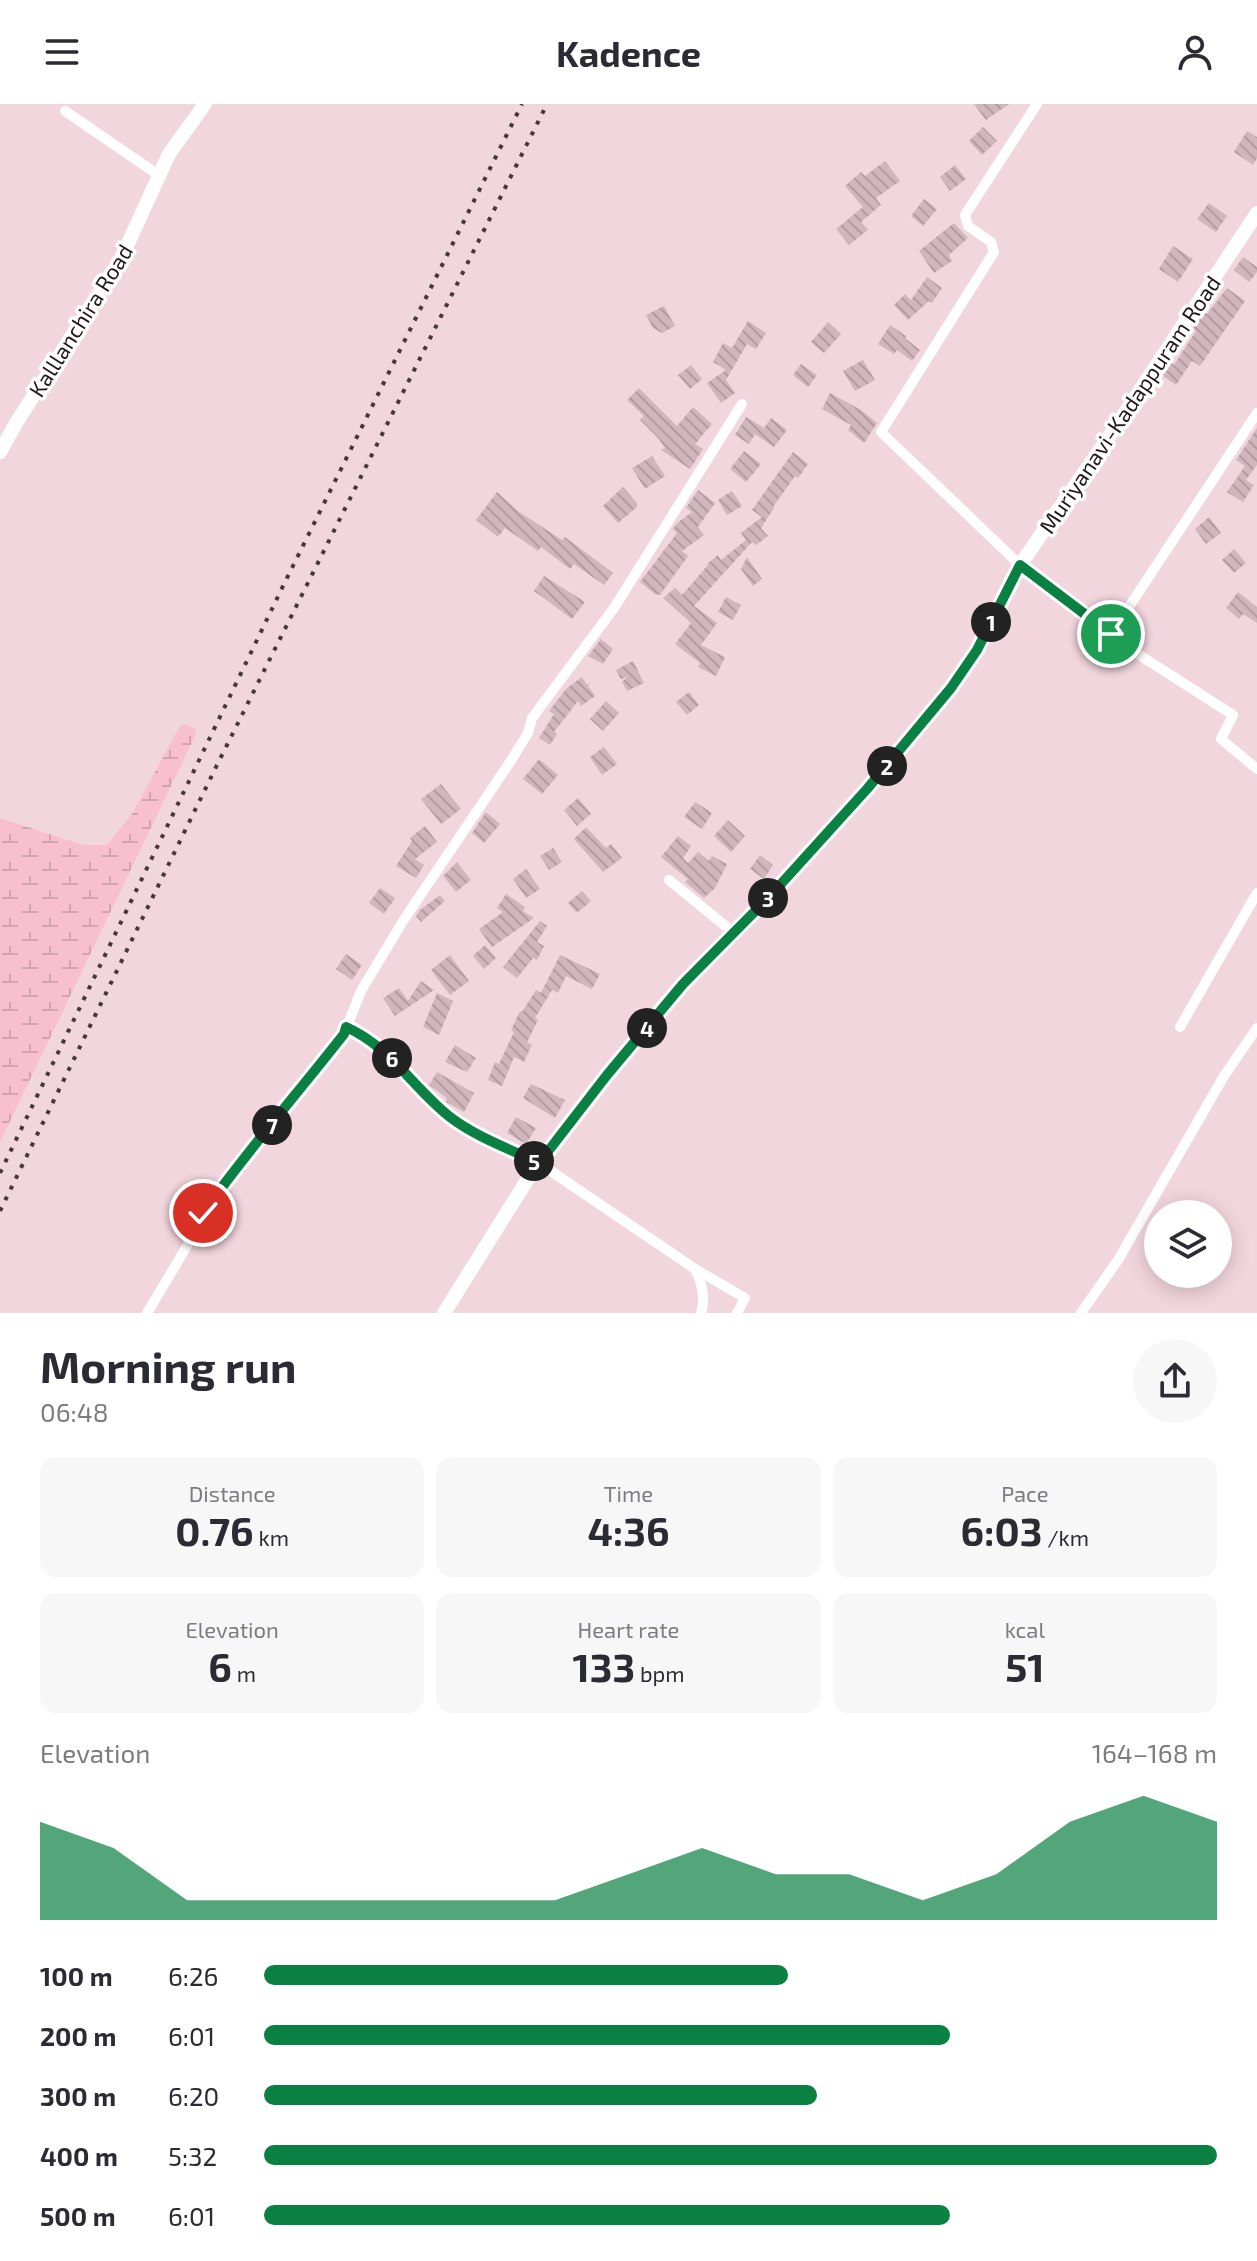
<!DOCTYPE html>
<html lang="en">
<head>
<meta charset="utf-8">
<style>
	body { margin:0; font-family:"Exo 2",sans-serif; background:#f7f7f7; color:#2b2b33; height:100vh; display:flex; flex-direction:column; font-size:30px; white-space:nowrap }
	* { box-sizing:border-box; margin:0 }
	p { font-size:26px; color:#7c7c81 }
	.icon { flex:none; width:44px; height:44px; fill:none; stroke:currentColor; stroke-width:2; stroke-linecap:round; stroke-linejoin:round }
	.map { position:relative; height:1209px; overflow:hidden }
	.sheet { display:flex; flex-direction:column; background:#fff; flex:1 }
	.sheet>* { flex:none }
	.tools { position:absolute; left:1144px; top:1096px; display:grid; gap:16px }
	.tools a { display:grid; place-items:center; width:88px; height:88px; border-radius:50%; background:#fff; box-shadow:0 4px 20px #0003; font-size:40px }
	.pin { position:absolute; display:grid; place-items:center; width:68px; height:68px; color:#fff; margin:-34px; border:4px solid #fff; border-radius:50%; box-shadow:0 2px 8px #0007 }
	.km { position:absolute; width:40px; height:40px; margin:-20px; border-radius:50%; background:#222; color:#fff; font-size:22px; line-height:40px; text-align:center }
	.round { display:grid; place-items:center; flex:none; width:84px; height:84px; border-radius:42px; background:#f7f7f7 }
	.headline { display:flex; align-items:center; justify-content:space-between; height:136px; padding:0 40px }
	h1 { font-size:44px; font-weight:700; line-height:60px }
	.stats { display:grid; grid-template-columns:repeat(3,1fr); gap:12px; height:136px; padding:8px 40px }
	.stats div { display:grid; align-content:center; border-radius:16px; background:#f7f7f7; text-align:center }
	.stats b { font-size:40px; font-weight:700 }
	.stats small { font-size:22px; font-weight:400 }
	.stats p { font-size:22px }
	.chart { height:224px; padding:16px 40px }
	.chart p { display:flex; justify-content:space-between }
	.chart svg { width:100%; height:144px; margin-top:8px; fill:#0b8043; opacity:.7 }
	ul { padding:0 40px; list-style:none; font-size:26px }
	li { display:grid; grid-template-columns:128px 96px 1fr; align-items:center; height:60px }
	li i { height:20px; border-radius:10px; background:#0b8043 }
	header { display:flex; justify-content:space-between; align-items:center; height:104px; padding:0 40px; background:#fff; font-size:36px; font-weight:700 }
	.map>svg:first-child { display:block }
	.wetland { fill:url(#wetland-marsh) }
	.building { fill:url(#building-back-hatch) }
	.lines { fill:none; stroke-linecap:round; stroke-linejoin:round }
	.street { stroke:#fff; stroke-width:10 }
	.secondary { stroke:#fff; stroke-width:14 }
	.rail { stroke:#45383c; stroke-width:4; stroke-dasharray:4 8; stroke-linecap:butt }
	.route-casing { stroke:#fff; stroke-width:16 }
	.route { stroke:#0b8043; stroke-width:10 }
	.labels { text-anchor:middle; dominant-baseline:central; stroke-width:7; stroke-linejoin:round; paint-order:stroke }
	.street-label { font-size:22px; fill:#22181b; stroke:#fff }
</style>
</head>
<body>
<header><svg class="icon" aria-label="menu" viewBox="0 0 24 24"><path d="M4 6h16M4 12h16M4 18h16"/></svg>Kadence<svg class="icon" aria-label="person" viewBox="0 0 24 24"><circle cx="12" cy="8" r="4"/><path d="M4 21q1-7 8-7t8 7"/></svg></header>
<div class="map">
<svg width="1257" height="1209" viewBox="0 0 1257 1209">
	<defs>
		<pattern id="wetland-marsh" width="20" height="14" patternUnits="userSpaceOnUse" patternTransform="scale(2)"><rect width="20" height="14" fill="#f7bfcf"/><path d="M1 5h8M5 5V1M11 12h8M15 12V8" fill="none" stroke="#d3a3b1"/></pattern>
		<pattern id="building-back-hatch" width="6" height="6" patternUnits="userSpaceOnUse" patternTransform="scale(2)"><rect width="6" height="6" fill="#d2b6bd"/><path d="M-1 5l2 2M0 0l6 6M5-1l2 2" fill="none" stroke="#b49ca2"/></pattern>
	</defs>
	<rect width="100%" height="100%" fill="#f2d6dd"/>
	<path class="wetland" d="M 184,620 L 195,624 L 196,630 L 0,1038 L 0,714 L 83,741 L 107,741 L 132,710 L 179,624 Z"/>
	<g class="building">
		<path d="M 974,0 L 1009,0 L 986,16 Z"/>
		<path d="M 983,23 L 997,37 L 982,51 L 969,37 Z"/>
		<path d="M 1247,27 L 1257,33 L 1257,54 L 1253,61 L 1234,48 Z"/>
		<path d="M 885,57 L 900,77 L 876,94 L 881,101 L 861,118 L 868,126 L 849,141 L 836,125 L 863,103 L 845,82 L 861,68 L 865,72 Z"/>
		<path d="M 955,61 L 966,75 L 950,87 L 940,73 Z"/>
		<path d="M 924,95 L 937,105 L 923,122 L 911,112 Z"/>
		<path d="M 1209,99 L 1227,112 L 1216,128 L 1197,115 Z"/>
		<path d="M 954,119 L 968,134 L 949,151 L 952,157 L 934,169 L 919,147 Z"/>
		<path d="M 1173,142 L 1193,155 L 1178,178 L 1159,165 Z"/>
		<path d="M 1243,153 L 1257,163 L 1257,168 L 1249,178 L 1234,166 Z"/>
		<path d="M 927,173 L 942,184 L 932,199 L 929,197 L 908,216 L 894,201 L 905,190 L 911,196 Z"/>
		<path d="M 1227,184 L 1245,197 L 1200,262 L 1192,257 L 1176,281 L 1163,272 L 1171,259 L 1174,261 L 1196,227 L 1193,224 L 1204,208 L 1207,210 Z"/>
		<path d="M 664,202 L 675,222 L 662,229 L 653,224 L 646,211 Z"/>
		<path d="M 748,217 L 766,229 L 756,245 L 747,240 L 726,276 L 735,289 L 721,299 L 707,279 L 726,266 L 713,258 L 723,239 L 732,244 Z"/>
		<path d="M 828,218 L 841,230 L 824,249 L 811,238 Z"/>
		<path d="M 890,221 L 906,232 L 905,234 L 920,246 L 912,257 L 897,246 L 894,250 L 878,240 Z"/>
		<path d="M 863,256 L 875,276 L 855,287 L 843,267 Z"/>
		<path d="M 801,260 L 817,271 L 808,283 L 793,271 Z"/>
		<path d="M 691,261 L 702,275 L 690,285 L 678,271 Z"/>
		<path d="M 639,284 L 677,322 L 693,303 L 712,320 L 695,340 L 703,345 L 690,365 L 661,346 L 665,344 L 658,334 L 640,316 L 644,312 L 627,296 Z"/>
		<path d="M 830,289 L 861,306 L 877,319 L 864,339 L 848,326 L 851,321 L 822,305 Z"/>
		<path d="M 746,313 L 764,324 L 771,314 L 787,326 L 774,343 L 755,330 L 749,340 L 735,331 Z"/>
		<path d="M 1257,324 L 1257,361 L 1246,376 L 1254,381 L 1243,398 L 1227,388 L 1245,362 L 1236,356 Z"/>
		<path d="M 744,347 L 761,360 L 746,378 L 730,365 Z"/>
		<path d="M 793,348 L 808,360 L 798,374 L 795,372 L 773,403 L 774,404 L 761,424 L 768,432 L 756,441 L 752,438 L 694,502 L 717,519 L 701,541 L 725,553 L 716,572 L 698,563 L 700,559 L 675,540 L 691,519 L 663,494 L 675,484 L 682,491 L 708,461 L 707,460 L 718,451 L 721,456 L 746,436 L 741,429 L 762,413 L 752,406 Z"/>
		<path d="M 652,352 L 665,372 L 645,385 L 632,364 Z"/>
		<path d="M 623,383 L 637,399 L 637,403 L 618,419 L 603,402 Z"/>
		<path d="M 698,386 L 715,399 L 698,423 L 704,431 L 682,447 L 688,452 L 660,491 L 655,490 L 640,478 L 677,429 L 673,425 L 677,419 L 692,408 L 686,404 Z"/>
		<path d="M 732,387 L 742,402 L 727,411 L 718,396 Z"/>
		<path d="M 497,388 L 518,407 L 562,436 L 565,433 L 613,469 L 604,481 L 574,460 L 570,465 L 541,443 L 538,447 L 505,424 L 498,433 L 476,416 Z"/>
		<path d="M 1209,413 L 1221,429 L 1206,440 L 1195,425 Z"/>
		<path d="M 1234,445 L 1246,459 L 1234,469 L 1222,456 Z"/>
		<path d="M 747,453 L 762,475 L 753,482 L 741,465 Z"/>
		<path d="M 544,472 L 585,498 L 572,515 L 534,487 Z"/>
		<path d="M 1238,488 L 1257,503 L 1257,519 L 1243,510 L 1239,515 L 1226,504 Z"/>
		<path d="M 726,493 L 741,501 L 733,516 L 718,508 Z"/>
		<path d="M 601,535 L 613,545 L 603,560 L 588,552 Z"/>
		<path d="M 633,557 L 644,579 L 627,587 L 622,578 L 627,573 L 621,575 L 616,566 Z"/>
		<path d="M 582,573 L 587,581 L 591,579 L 588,582 L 595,592 L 581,602 L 578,597 L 554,628 L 557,630 L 550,641 L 539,634 L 554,610 L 549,607 L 567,584 Z"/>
		<path d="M 689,588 L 699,601 L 687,611 L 676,598 Z"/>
		<path d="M 606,597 L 619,609 L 603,627 L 590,615 Z"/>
		<path d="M 604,643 L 617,660 L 602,671 L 590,653 Z"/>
		<path d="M 539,655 L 558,671 L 542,690 L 523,675 Z"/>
		<path d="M 441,680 L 461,705 L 441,720 L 421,695 Z"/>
		<path d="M 578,694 L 591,710 L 577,722 L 564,706 Z"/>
		<path d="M 695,698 L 712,709 L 702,725 L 684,713 Z"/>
		<path d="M 486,708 L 500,720 L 484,739 L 472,729 Z"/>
		<path d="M 728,716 L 745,732 L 731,748 L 714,732 Z"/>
		<path d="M 425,722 L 437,738 L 415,755 L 424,761 L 416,774 L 396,762 L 412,737 L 410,734 Z"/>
		<path d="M 586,723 L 606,744 L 611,740 L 622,754 L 603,768 L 574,735 Z"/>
		<path d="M 678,732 L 691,742 L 683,754 L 688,759 L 698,748 L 709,757 L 712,752 L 727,760 L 715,784 L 704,794 L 685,778 L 688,775 L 661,753 Z"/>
		<path d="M 553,744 L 562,758 L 549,766 L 540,752 Z"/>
		<path d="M 760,751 L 773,761 L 764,775 L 750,765 Z"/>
		<path d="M 457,758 L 471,776 L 456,788 L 443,772 Z"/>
		<path d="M 526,765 L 540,785 L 526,794 L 513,775 Z"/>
		<path d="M 380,784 L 395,794 L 384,810 L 369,799 Z"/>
		<path d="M 582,787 L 591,797 L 577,809 L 568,799 Z"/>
		<path d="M 506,790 L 525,803 L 523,807 L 534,814 L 492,843 L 479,825 L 503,808 L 497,804 Z"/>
		<path d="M 440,791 L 445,797 L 421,818 L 416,812 L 420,806 Z"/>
		<path d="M 540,817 L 547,822 L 537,838 L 544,842 L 537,856 L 533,854 L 517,874 L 503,863 Z"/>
		<path d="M 485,841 L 496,854 L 484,865 L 473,852 Z"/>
		<path d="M 346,850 L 362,861 L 352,876 L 336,865 Z"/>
		<path d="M 450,851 L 469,877 L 450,891 L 431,866 Z"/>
		<path d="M 560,851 L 600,870 L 592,885 L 566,872 L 558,889 L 552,886 L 535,914 L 538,916 L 527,938 L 532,941 L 524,958 L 514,953 L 502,982 L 488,976 L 495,958 L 499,960 L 514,928 L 511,926 L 520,907 L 522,908 L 536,886 L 541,889 Z"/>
		<path d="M 421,877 L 434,886 L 395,912 L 383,894 L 399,884 L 408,897 Z"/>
		<path d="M 437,889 L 453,897 L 439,931 L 423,923 Z"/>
		<path d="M 455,941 L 476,954 L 467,968 L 445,958 Z"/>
		<path d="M 437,968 L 474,989 L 464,1008 L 446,998 L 447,994 L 429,981 Z"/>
		<path d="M 531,980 L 565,996 L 555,1014 L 523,994 Z"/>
		<path d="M 516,1013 L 536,1024 L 526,1040 L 507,1029 Z"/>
	</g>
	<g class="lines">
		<g class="street">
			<path d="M 1037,0 L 965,111 L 968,122 L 991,138 L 994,148 L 881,328 L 1020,461 L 1144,554 L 1233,611 L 1221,635 L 1257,665"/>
			<path d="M 65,7 L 160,72"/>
			<path d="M 1111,530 L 1257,309"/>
			<path d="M 669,776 L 734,829"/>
			<path d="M 346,923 L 365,932 L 379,942 L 450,1013 L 539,1059 L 695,1165 C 702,1179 706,1194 701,1209"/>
			<path d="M 1180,923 L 1257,789"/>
			<path d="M 697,1166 L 745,1194 L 737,1209"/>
			<path d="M 147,1209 L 187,1142 L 203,1109 L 242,1053 L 272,1021 L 344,930 L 361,887 L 403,817 L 512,655 L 528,629 L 532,614 L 614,504 L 742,300"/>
			<path d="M 1081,1209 L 1118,1156 L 1224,972 L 1257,924"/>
		</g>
		<g class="secondary">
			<path d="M 0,348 L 16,319 L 120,157 L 169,50 L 205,0"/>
			<path d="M 444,1209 L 534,1065 L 607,971 L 683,880 L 770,792 L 867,685 L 951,584 L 977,546 L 1020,461 L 1117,321 L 1257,109"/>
		</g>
		<g class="rail">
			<path d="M 0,1069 L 284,480 L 522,0"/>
			<path d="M 0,1107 L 216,663 L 547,0"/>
		</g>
	</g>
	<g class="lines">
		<g class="route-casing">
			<path id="route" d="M 203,1109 C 247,1047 297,990 344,930 L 346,923 C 391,943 413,984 450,1013 C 476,1033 510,1045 539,1059 L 607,971 L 683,880 L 770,792 L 867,685 L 951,584 L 977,546 L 1020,461 L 1111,530"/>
		</g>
		<use href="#route" class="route"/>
	</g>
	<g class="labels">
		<g class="street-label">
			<text transform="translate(80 216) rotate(-58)">Kalllanchira Road</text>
			<text transform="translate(1129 300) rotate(-56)">Muriyanavi-Kadappuram Road</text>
		</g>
	</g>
</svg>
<div class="tools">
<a><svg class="icon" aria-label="layers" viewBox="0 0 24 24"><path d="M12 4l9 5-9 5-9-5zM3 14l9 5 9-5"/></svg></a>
</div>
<div class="pin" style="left:1111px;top:530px;background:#1e9e55"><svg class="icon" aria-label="arrive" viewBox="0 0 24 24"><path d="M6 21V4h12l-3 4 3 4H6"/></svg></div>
<div class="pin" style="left:203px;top:1109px;background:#d93025"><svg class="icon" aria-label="check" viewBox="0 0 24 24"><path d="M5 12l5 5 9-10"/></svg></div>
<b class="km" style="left:991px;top:518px">1</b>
<b class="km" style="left:887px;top:662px">2</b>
<b class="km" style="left:768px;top:794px">3</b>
<b class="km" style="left:647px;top:924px">4</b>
<b class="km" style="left:534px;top:1057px">5</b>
<b class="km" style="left:392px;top:954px">6</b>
<b class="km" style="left:272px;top:1021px">7</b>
</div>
<section class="sheet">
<div class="headline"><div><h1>Morning run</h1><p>06:48</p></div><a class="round"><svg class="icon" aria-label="share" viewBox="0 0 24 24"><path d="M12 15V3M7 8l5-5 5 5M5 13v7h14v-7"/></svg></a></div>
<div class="stats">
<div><p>Distance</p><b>0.76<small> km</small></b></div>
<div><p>Time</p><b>4:36</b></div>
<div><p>Pace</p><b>6:03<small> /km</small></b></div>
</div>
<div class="stats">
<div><p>Elevation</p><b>6<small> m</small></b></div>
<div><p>Heart rate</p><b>133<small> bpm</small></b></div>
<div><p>kcal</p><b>51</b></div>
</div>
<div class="chart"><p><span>Elevation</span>164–168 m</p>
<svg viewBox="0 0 160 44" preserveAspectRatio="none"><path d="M0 44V14L10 22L20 38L30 38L40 38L50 38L60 38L70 38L80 30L90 22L100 30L110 30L120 38L130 30L140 14L150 6L160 14V44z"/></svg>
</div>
<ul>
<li><b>100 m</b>6:26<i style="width:55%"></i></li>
<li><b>200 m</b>6:01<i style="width:72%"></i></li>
<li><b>300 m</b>6:20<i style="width:58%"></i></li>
<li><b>400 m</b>5:32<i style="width:100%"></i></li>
<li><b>500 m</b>6:01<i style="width:72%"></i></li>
</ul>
</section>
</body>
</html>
